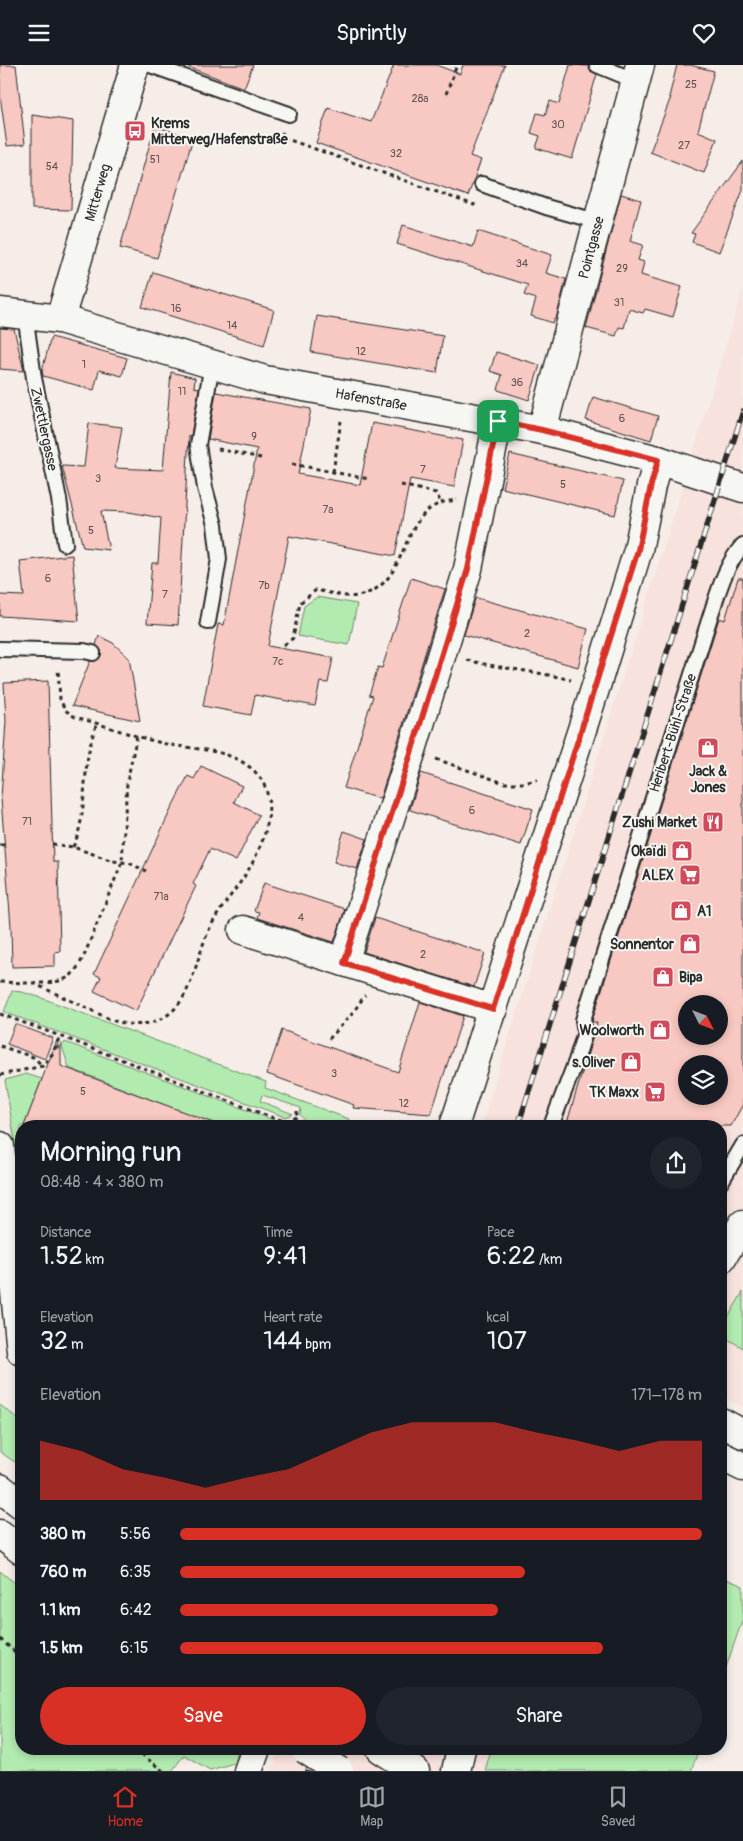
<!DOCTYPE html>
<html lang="en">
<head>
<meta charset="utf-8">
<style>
	body { margin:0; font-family:Pangolin,sans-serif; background:#20242c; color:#f1f3f6; height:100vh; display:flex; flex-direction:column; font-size:19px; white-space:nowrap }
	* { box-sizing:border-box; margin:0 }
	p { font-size:16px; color:#9ea1a6 }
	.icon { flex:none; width:28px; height:28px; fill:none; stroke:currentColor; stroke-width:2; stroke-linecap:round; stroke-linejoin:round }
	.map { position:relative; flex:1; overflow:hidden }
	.details { position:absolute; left:15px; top:1055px; width:712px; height:635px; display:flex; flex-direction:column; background:#171b24; border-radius:20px; box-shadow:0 2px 8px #0003 }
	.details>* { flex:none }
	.needle { width:32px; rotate:132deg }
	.buttons { position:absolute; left:678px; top:930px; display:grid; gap:10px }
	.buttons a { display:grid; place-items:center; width:50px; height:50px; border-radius:50%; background:#171b24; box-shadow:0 2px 8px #0003; font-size:25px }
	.pin { position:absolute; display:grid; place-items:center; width:42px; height:42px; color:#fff; margin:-21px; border-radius:10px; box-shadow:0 2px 8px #0006 }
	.round { display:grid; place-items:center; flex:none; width:52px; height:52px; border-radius:26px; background:#20242c }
	.headline { display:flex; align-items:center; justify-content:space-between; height:85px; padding:0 25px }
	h1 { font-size:28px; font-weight:600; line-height:38px }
	.stats { display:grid; grid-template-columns:repeat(3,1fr); gap:8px; height:85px; padding:5px 25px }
	.stats div { display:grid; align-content:center }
	.stats b { font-size:25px; font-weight:600 }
	.stats small { font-size:14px; font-weight:400 }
	.stats p { font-size:14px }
	.chart { height:140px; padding:10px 25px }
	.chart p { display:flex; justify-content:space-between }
	.chart svg { width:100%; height:90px; margin-top:5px; fill:#d93025; opacity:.7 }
	.primary-button { display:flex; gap:10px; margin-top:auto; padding:10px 25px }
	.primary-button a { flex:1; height:58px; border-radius:30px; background:#d93025; color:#fff; font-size:20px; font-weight:600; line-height:58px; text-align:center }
	.primary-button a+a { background:#20242c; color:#f1f3f6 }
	ul { padding:0 25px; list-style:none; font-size:16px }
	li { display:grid; grid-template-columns:80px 60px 1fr; align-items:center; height:38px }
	li i { height:12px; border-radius:6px; background:#d93025 }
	header { display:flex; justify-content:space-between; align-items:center; height:65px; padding:0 25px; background:#171b24; font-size:22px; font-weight:600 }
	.tabs { display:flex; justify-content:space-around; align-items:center; height:70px; border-top:1px solid #363941; background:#171b24; font-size:14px; color:#9ea1a6 }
	.tabs a { display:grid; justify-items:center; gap:2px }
	.tabs .selected { color:#d93025 }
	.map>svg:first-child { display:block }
	.built { fill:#f7e2dd; fill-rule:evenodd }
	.green { fill:#b2ebaf; stroke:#6e8b6d }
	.building { fill:#f8c8c2; stroke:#2b2b2b; fill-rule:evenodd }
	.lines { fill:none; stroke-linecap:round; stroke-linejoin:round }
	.lane-casing { stroke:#2b2b2b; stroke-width:18 }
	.street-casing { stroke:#2b2b2b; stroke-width:31 }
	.secondary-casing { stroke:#2b2b2b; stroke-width:31 }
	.primary-casing { stroke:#2b2b2b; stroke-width:31 }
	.path { stroke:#2b2b2b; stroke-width:3; stroke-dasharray:4 4; stroke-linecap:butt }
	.lane { stroke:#f6f6f2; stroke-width:14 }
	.street { stroke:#f6f6f2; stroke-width:28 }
	.secondary { stroke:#f6f6f2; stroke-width:28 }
	.primary { stroke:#f6f6f2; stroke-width:28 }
	.rail-casing { stroke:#2b2b2b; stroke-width:5.5 }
	.rail { stroke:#f6f6f2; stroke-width:4; stroke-dasharray:11; stroke-linecap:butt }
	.primary-bridge-casing { stroke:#2b2b2b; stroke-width:31; stroke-linecap:butt }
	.primary-bridge { stroke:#f6f6f2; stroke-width:28 }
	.route-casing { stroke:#fff; stroke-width:10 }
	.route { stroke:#d93025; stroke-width:6 }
	.labels { text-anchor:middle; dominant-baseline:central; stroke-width:4; stroke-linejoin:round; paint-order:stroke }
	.number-label { font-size:11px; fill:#5e5251 }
	.poi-label { font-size:14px; font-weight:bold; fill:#2b2b2b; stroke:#f6f6f2; text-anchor:end }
	.street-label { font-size:14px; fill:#2b2b2b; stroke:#f6f6f2 }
</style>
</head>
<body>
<header><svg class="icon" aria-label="menu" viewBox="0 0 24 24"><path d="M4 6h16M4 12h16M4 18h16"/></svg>Sprintly<svg class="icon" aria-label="heart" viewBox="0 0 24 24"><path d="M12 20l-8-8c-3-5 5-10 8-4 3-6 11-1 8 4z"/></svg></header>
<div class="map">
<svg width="743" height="1706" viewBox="0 0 743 1706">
	<rect width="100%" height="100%" fill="#f6ede8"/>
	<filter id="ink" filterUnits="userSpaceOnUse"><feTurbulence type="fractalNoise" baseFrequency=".02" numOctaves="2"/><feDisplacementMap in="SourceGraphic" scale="10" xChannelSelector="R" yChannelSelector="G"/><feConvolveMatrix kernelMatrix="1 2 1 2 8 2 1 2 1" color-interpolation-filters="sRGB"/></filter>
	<g filter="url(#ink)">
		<g class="built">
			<path d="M 743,224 L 743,1342 L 727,1334 L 721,1328 L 721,1061 L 481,1061 L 680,431 ZM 686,939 L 719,939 L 719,971 L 686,971 ZM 686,999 L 719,999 L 719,1031 L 686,1031 Z"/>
			<path d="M 279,1684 L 491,1684 L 485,1706 L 271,1706 Z"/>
		</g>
		<g class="green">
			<path d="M 317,532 L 357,539 L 349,580 L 298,571 L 304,541 Z"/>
			<path d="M 12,926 L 22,927 L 39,932 L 266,1017 L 265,1023 L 349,1054 L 346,1061 L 310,1061 L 300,1050 L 301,1043 L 262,1030 L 260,1036 L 293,1049 L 285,1052 L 4,947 Z"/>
			<path d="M 65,977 L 276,1056 L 281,1061 L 220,1061 L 69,1003 L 62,981 Z"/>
			<path d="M 26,1009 L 42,1014 L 24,1061 L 21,1061 L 21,1069 L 16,1083 L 21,1086 L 21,1106 L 16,1104 L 16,1084 L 5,1015 Z"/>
			<path d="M 743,1227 L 743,1283 L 721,1270 L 721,1264 Z"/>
			<path d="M 0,1340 L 21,1356 L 21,1401 L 0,1387 Z"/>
			<path d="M 0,1506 L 21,1523 L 21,1684 L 239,1684 L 234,1698 L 210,1705 L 184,1690 L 172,1706 L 0,1706 Z"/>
			<path d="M 721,1512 L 743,1521 L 743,1553 L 721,1617 Z"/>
			<path d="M 491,1684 L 699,1684 L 691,1706 L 485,1706 Z"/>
		</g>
		<g class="building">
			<path d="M 0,0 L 16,0 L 25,79 L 7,81 L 0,30 Z"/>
			<path d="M 189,0 L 253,0 L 244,23 L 188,2 Z"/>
			<path d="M 394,0 L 436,0 L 460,9 L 463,0 L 505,0 L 470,91 L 481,95 L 468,131 L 316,78 L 328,43 L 371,57 Z"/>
			<path d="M 570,0 L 588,1 L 590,6 L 597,9 L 572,94 L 536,83 L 540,71 L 531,68 L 537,48 L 545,50 L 550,36 L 559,39 Z"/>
			<path d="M 677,0 L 690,0 L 714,6 L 698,66 L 717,74 L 704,108 L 650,87 L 671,32 L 669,32 Z"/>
			<path d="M 32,50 L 73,56 L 71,145 L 32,144 Z"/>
			<path d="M 155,61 L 193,73 L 157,193 L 120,183 Z"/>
			<path d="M 743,96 L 743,125 L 719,187 L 692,177 L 695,169 L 691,168 Z"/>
			<path d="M 621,129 L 641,135 L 630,176 L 643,180 L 638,195 L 644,197 L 641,210 L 682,222 L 673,252 L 645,244 L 643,248 L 629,244 L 624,263 L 619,262 L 616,271 L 586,263 Z"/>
			<path d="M 403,160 L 473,182 L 478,166 L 552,190 L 546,208 L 566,214 L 556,254 L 554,254 L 553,258 L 531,251 L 536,234 L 524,230 L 528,220 L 397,179 Z"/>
			<path d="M 153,207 L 274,245 L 264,280 L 142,242 Z"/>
			<path d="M 317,251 L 443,271 L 437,308 L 311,287 Z"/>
			<path d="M 0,263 L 14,264 L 24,306 L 0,304 Z"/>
			<path d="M 51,272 L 127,293 L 122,311 L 99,305 L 94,325 L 43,311 L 42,306 Z"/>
			<path d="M 496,287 L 540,300 L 529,335 L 498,325 L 502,310 L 490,306 Z"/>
			<path d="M 171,307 L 195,313 L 194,322 L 199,323 L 191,371 L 189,371 L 178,560 L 147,558 L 152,498 L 158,498 L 161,453 L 129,447 L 101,446 L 109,485 L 83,482 L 62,401 L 84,402 L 89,358 L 122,362 L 115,403 L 163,405 Z"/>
			<path d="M 216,327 L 311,344 L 298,409 L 360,420 L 372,358 L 463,375 L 454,422 L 410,414 L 395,491 L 289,471 L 268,581 L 333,593 L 328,618 L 320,617 L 315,641 L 255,630 L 251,650 L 203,641 L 218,559 L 224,560 L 257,384 L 208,374 Z"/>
			<path d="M 593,332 L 658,351 L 651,375 L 586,355 Z"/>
			<path d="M 510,389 L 623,416 L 615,450 L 502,423 Z"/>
			<path d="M 72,490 L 79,556 L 0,551 L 0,530 L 24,531 L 20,496 Z"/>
			<path d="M 411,513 L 445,524 L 380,734 L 344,723 L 373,631 L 369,630 L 378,602 L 382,603 Z"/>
			<path d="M 738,513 L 743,513 L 743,1039 L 731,1061 L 566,1061 L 597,958 L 592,956 L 719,553 L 725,555 ZM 686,939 L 719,939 L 719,971 L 686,971 ZM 686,999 L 719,999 L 719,1031 L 686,1031 Z"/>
			<path d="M 477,533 L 588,564 L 578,602 L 464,570 L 475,534 Z"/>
			<path d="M 99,571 L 113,578 L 129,593 L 140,656 L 72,641 L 90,596 L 96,596 L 101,590 L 101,585 L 96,580 Z"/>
			<path d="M 48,616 L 53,797 L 58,797 L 60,886 L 55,887 L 55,901 L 12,902 L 11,862 L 1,734 L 6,656 L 4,618 Z"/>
			<path d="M 201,701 L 242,721 L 234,737 L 259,750 L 236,796 L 210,784 L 193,819 L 196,821 L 136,946 L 94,926 L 101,912 L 94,909 L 173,740 L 188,711 L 194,714 Z"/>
			<path d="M 421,708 L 533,744 L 521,780 L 410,745 L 410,744 Z"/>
			<path d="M 344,766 L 367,774 L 357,804 L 334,797 Z"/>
			<path d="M 264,818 L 345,844 L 334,877 L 257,853 L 259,847 L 254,846 Z"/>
			<path d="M 375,853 L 485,888 L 474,922 L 364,887 Z"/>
			<path d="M 420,937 L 463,951 L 431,1049 L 353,1043 L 354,1040 L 267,1009 L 282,965 L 398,1007 Z"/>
			<path d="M 15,959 L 53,973 L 45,994 L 7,979 Z"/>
			<path d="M 57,975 L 58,984 L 61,978 L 61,1001 L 216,1059 L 215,1061 L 24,1061 Z"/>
		</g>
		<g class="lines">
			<g class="lane-casing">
				<g id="lane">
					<path d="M 150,0 L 289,49"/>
					<path d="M 597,0 L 636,16"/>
					<path d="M 482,119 L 546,142 L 599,157"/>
					<path d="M 25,249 L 34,313 L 59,434 L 65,479"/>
					<path d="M 208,557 L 219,494 L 215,460 L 205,423 L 198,380 L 212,299"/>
					<path d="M 0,584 L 84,586 L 93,588"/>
					<path d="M 551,1061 L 576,996 L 585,967 L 583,955 L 711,549 C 719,525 726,499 743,480"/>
					<path d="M 721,1117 L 743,1080"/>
				</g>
			</g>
			<g class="street-casing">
				<g id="street">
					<path id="s1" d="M 60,254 L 135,0"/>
					<path id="s2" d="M 542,365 L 640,0"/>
					<path d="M 243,865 L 493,944"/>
					<path d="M 344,897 L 412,685 L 468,504 L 498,356"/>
					<path d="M 454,1061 L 596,621 L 638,485 L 651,421 L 658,395"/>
					<path d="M 0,1081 L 21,1286"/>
					<path d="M 248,1706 L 256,1684"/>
				</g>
			</g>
			<g class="secondary-casing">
				<g id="secondary">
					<path id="s3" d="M 0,247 L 60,254 L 265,315 L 542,365 L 658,395 L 743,423"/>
				</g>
			</g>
			<g class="primary-casing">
				<g id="primary">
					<path d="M 721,1194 L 743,1159"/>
					<path d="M 721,1357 L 743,1369"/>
					<path d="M 721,1391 L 743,1402"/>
					<path d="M 0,1423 L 21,1439"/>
					<path d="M 0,1469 L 21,1485"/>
					<path d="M 381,1684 L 415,1706"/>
					<path d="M 456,1706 L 461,1684"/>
				</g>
			</g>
			<g class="path">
				<path d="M 446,29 L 457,0"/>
				<path d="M 283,67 L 281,72 L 474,140 L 475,136"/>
				<path d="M 218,384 L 261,393"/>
				<path d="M 292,399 L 369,414"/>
				<path d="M 333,407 L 341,356"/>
				<path d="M 401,420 L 436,428 L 441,438"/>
				<path d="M 284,580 L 293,573 L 300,538 L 316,525 C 327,527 347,533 357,531 C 410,522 397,454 441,438 C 446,436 452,436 457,435"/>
				<path d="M 467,595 C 501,604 537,606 571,615"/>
				<path d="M 436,694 L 504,718 L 523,718 L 538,715"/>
				<path d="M 52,779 L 73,782 L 113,796 L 129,798 L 146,806"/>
				<path d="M 0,780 L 4,780"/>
				<path d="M 73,782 C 84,758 83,734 86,708 C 87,691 91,674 97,658"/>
				<path d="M 0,917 C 18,917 57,922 70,911 C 76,906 80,899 84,891 L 122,797 L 127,717 L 137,670"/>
				<path d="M 33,918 C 52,927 72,936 91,945 C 100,949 109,955 119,957 C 128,960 139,960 149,958 C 194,948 193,894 211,861 C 221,841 237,824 249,804 C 266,775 282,730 252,704 C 228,683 195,685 166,679 C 135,672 105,660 75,652 L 65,645 L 60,634 L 58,603"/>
				<path d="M 0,949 L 60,971"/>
				<path d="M 329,974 L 352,949 L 365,930"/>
				<path d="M 0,981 L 33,992 L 42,1000"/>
				<path d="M 0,1010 L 43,1001 L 53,988 L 60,971 L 276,1054 L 288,1056 L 297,1052 L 306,1061"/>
				<path d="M 297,1046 L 297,1052"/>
				<path d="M 285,1061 L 288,1056"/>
				<path d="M 0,1574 L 21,1592"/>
				<path d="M 135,1684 L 163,1706"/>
			</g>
			<use href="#lane" class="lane"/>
			<use href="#street" class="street"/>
			<use href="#secondary" class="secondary"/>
			<use href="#primary" class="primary"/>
			<g class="rail-casing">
				<g id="rail">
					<path d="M 518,1061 L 743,346"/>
					<path d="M 308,1706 L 317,1684"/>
				</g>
			</g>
			<use href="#rail" class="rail"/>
			<g class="primary-bridge-casing">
				<path id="primary-bridge" d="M 305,1684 L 339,1706"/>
			</g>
			<use href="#primary-bridge" class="primary-bridge"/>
		</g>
	</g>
	<g class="lines" filter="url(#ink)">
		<g class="route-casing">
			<path id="route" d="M 498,356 L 542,365 L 658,395 L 651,420 L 638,485 L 493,944 L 344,898 L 412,685 L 468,504 Z"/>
		</g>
		<use href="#route" class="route"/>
	</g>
	<defs>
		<g id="bus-square" transform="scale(1.125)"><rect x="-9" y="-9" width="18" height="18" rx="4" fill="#d1495b" stroke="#f6f6f2"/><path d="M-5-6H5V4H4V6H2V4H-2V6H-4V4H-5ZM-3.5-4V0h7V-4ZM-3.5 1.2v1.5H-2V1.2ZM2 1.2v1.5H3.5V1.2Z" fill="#fff"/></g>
		<g id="shop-square" transform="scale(1.125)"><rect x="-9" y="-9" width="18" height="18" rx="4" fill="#d1495b" stroke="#f6f6f2"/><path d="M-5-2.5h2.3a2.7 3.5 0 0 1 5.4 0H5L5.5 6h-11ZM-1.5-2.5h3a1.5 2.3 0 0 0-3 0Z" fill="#fff"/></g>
		<g id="restaurant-square" transform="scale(1.125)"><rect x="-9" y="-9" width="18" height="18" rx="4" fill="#d1495b" stroke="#f6f6f2"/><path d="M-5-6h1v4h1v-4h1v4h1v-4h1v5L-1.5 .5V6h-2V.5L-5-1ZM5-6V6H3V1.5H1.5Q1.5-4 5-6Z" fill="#fff"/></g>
		<g id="supermarket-square" transform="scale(1.125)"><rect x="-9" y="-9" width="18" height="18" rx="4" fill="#d1495b" stroke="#f6f6f2"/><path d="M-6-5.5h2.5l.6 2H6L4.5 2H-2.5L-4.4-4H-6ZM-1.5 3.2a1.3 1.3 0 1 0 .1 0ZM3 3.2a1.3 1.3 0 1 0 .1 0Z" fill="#fff"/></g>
	</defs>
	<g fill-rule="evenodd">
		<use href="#bus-square" x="135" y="66"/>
		<use href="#shop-square" x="708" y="683"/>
		<use href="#restaurant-square" x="713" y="757"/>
		<use href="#shop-square" x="682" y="786"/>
		<use href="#supermarket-square" x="690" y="810"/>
		<use href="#shop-square" x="681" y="846"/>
		<use href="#shop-square" x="690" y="879"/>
		<use href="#shop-square" x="663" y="912"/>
		<use href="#shop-square" x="660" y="965"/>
		<use href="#shop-square" x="631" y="997"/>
		<use href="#supermarket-square" x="655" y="1027"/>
	</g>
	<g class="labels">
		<g class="number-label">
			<text x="691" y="19">25</text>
			<text x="420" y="33">28a</text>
			<text x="558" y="59">30</text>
			<text x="684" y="80">27</text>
			<text x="396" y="88">32</text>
			<text x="155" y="94">51</text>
			<text x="52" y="101">54</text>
			<text x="522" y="198">34</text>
			<text x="622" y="203">29</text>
			<text x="619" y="237">31</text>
			<text x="176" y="243">16</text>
			<text x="232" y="260">14</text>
			<text x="361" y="286">12</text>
			<text x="84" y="299">1</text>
			<text x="517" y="317">36</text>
			<text x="182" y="326">11</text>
			<text x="622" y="353">6</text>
			<text x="254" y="371">9</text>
			<text x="423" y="404">7</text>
			<text x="98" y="413">3</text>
			<text x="563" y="419">5</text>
			<text x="328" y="444">7a</text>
			<text x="91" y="465">5</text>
			<text x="48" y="513">6</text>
			<text x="264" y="520">7b</text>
			<text x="165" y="529">7</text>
			<text x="527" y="568">2</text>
			<text x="278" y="596">7c</text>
			<text x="472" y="745">6</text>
			<text x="27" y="756">71</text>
			<text x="161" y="831">71a</text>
			<text x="301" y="852">4</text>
			<text x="423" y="889">2</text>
			<text x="334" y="1008">3</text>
			<text x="83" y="1026">5</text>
			<text x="404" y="1038">12</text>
		</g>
		<g class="poi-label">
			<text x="151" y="58" text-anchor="start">Krems<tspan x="151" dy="16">Mitterweg/Hafenstraße</tspan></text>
			<text x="708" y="706" text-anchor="middle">Jack &amp;<tspan x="708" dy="16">Jones</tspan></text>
			<text x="697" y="757">Zushi Market</text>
			<text x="666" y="786">Okaïdi</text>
			<text x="674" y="810">ALEX</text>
			<text x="697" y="846" text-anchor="start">A1</text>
			<text x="674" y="879">Sonnentor</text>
			<text x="679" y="912" text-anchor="start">Bipa</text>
			<text x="644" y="965">Woolworth</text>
			<text x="615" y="997">s.Oliver</text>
			<text x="639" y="1027">TK Maxx</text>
		</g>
		<g class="street-label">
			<text stroke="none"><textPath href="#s1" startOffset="132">Mitterweg</textPath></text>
			<text stroke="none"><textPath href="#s2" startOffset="189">Pointgasse</textPath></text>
			<text stroke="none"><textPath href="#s3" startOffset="382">Hafenstraße</textPath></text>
			<text transform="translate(44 364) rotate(78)">Zwettlergasse</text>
			<text transform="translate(673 668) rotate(-72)">Heribert-Bühl-Straße</text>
		</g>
	</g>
</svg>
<div class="buttons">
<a><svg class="needle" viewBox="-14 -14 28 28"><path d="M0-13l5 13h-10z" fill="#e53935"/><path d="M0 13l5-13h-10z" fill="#9ea1a6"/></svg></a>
<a><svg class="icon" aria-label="layers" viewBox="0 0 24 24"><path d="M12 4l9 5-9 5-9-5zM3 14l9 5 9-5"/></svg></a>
</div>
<div class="pin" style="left:498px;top:356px;background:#1e9e55"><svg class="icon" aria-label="arrive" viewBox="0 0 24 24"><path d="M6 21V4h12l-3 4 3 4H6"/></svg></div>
<section class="details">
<div class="headline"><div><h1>Morning run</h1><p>08:48 · 4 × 380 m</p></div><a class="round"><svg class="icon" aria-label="share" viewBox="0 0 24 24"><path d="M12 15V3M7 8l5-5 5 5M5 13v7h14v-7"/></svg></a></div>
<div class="stats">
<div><p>Distance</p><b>1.52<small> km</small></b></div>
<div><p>Time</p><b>9:41</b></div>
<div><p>Pace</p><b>6:22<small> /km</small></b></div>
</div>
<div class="stats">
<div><p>Elevation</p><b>32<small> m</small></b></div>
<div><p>Heart rate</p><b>144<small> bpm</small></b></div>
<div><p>kcal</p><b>107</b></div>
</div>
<div class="chart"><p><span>Elevation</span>171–178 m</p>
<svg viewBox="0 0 160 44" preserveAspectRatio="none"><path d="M0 44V15L10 20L20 29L30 33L40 38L50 33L60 29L70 20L80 11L90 6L100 6L110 6L120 11L130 15L140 20L150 15L160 15V44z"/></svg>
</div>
<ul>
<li><b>380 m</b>5:56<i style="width:100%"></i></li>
<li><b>760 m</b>6:35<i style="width:66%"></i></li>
<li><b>1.1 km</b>6:42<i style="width:61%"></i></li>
<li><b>1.5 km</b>6:15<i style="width:81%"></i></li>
</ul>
<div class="primary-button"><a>Save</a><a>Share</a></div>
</section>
</div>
<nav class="tabs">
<a class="selected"><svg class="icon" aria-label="home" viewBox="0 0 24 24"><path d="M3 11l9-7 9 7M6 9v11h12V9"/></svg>Home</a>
<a><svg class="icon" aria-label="map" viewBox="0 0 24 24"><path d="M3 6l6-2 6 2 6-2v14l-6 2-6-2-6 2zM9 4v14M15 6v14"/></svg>Map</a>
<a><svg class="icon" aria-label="saved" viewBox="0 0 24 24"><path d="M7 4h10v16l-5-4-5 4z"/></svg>Saved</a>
</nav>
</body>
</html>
